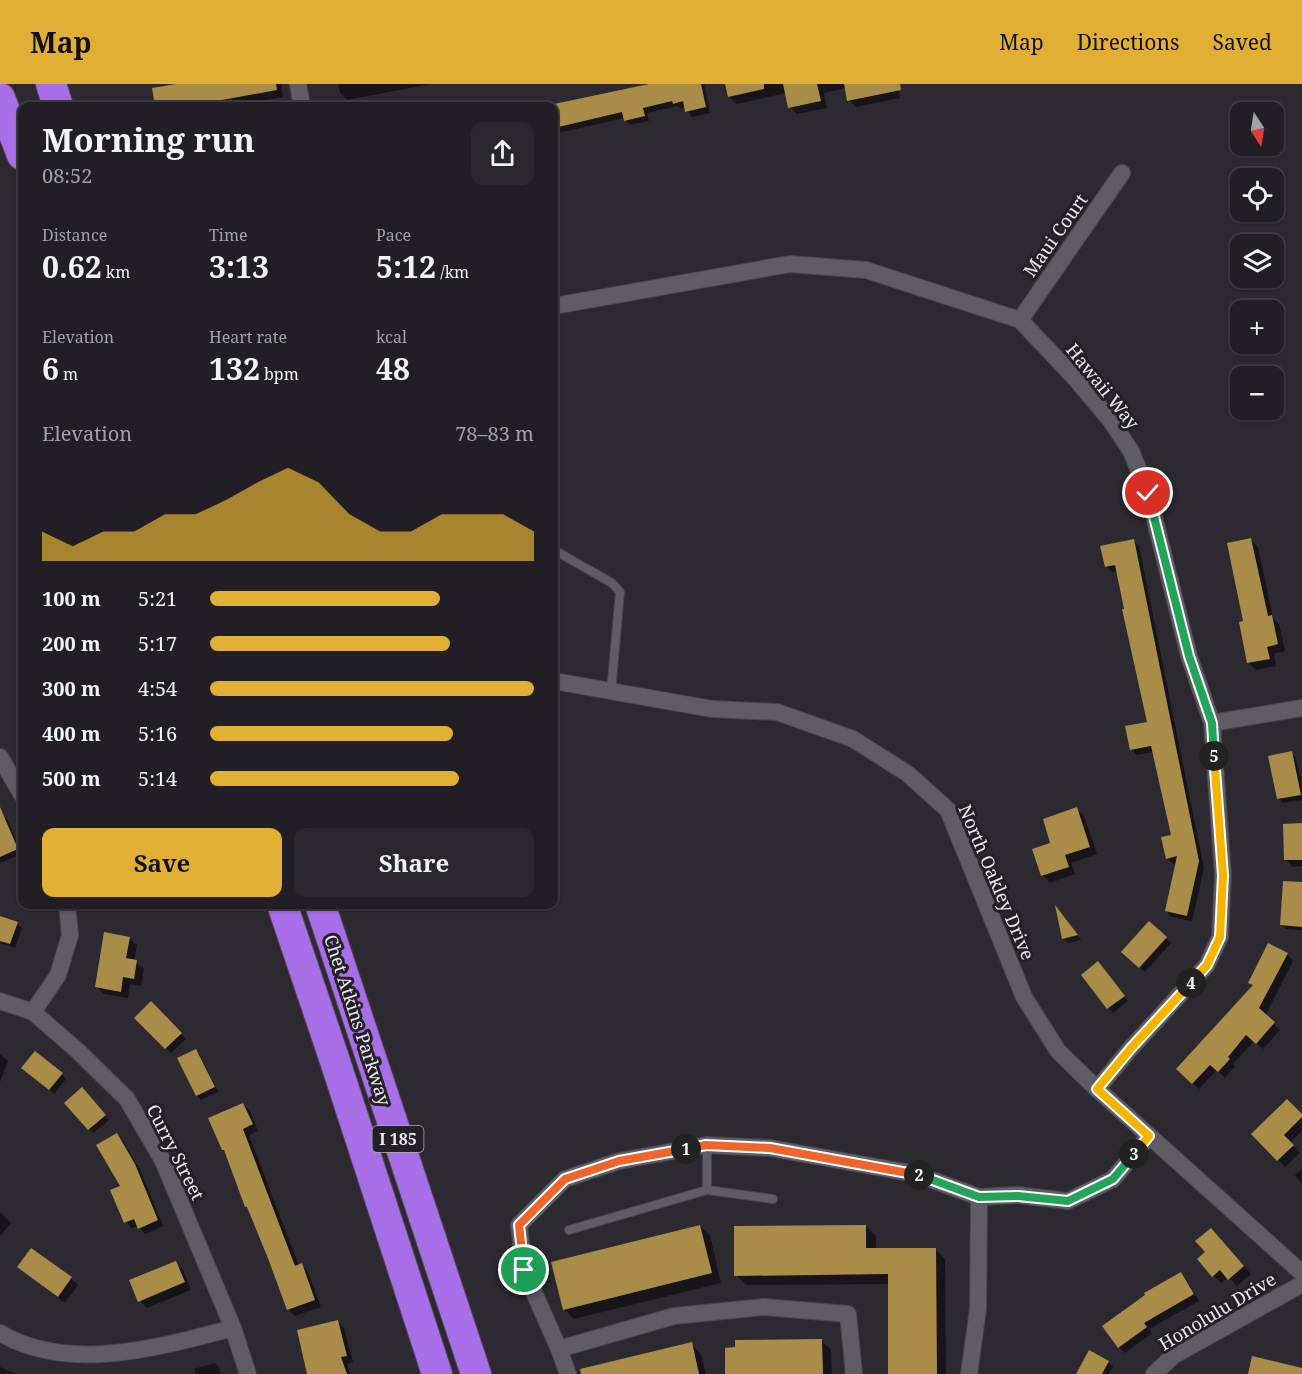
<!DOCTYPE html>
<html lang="en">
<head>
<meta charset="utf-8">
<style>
	body { margin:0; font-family:"Noto Serif",serif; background:#29272d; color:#f1f3f6; height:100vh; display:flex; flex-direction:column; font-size:22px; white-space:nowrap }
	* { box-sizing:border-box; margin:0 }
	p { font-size:20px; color:#a2a2a7 }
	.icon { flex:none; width:33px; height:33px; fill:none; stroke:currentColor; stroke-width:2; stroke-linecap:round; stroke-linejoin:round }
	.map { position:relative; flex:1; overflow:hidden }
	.side { position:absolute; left:18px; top:18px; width:540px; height:807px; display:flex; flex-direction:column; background:#211f25; border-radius:12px; box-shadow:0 2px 4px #0004,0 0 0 2px #3e3d42 }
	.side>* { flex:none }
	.needle { width:39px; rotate:168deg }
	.buttons { position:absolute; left:1230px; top:18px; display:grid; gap:12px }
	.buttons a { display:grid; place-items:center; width:54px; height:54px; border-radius:12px; background:#211f25; box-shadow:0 2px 4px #0004,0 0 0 2px #3e3d42; font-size:30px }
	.pin { position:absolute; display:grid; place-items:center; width:51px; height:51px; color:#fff; margin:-26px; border:3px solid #fff; border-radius:50%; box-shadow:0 2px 6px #0007 }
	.km { position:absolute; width:30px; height:30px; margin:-15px; border-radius:50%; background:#222; color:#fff; font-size:16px; line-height:30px; text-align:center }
	.round { display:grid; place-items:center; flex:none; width:63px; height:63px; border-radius:12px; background:#29272d }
	.summary { display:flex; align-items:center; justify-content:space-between; height:102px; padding:0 24px }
	h1 { font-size:33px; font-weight:700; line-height:45px }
	.figures { display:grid; grid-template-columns:repeat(3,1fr); gap:9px; height:102px; padding:6px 24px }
	.figures div { display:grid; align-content:center }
	.figures b { font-size:30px; font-weight:700 }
	.figures small { font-size:16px; font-weight:400 }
	.figures p { font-size:16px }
	.chart { height:168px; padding:12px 24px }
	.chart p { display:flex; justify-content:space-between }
	.chart svg { width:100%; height:108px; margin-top:6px; fill:#e1af34; opacity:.7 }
	.cta { display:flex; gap:12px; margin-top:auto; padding:12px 24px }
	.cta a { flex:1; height:69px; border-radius:12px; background:#e1af34; color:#111; font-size:24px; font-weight:700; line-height:69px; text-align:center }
	.cta a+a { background:#29272d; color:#f1f3f6 }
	ul { padding:0 24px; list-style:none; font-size:20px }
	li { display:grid; grid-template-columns:96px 72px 1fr; align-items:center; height:45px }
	li i { height:15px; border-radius:8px; background:#e1af34 }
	header { display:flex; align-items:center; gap:36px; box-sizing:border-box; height:84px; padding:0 30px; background:#e1af34; color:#111 }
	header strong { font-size:28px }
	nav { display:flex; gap:33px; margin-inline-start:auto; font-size:21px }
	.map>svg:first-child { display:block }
	.shadow { fill:#0007 }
	.building { fill:#aa8c49 }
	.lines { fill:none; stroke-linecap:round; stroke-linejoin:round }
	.lane-casing { stroke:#49464c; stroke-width:10 }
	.street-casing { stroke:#49464c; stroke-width:18 }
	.highway-casing { stroke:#49464c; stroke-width:32 }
	.lane { stroke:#5f5c65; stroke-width:8 }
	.street { stroke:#5f5c65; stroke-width:16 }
	.highway { stroke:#a86ee7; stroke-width:30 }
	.split-1-casing { stroke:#fff; stroke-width:12 }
	.split-2-casing { stroke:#fff; stroke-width:12 }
	.split-3-casing { stroke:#fff; stroke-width:12 }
	.split-4-casing { stroke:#fff; stroke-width:12 }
	.split-5-casing { stroke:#fff; stroke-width:12 }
	.split-6-casing { stroke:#fff; stroke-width:12 }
	.split-1 { stroke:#f0652b; stroke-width:8 }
	.split-2 { stroke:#f0652b; stroke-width:8 }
	.split-3 { stroke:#22a559; stroke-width:8 }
	.split-4 { stroke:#f5b400; stroke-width:8 }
	.split-5 { stroke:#f5b400; stroke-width:8 }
	.split-6 { stroke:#22a559; stroke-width:8 }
	.labels { text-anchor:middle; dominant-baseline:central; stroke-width:6; stroke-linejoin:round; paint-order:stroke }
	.shield { fill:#232027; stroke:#b0adb3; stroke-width:1.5 }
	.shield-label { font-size:16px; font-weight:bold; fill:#eceaef }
	.street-label { font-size:18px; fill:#eceaef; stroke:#232027 }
</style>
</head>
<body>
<header>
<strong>Map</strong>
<nav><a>Map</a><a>Directions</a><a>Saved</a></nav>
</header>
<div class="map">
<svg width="1302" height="1290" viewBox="0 0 1302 1290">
	<rect width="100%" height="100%" fill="#2c2931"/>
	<g class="shadow">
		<path d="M 184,0 L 281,0 L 283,13 L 234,22 L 156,22 L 153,6 Z"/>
		<path d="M 338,0 L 431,0 L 347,16 L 340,9 Z"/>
		<path d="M 670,0 L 704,0 L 710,29 L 692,33 L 687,27 L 686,23 L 680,24 L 678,22 L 647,29 L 649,37 L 630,41 L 624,34 L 554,50 L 554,22 L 546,22 L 649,1 Z"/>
		<path d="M 727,0 L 897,0 L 900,14 L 856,23 L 849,16 L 846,4 L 824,9 L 827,24 L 797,30 L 790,23 L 786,9 L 737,20 L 729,13 Z"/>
		<path d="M 1133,456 L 1139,462 L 1204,784 L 1192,837 L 1172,833 L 1166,827 L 1177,779 L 1173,780 L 1167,774 L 1173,752 L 1154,668 L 1137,671 L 1131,665 L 1149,639 L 1118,487 L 1112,488 L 1106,482 Z"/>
		<path d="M 1251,456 L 1258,463 L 1273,534 L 1279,540 L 1285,567 L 1274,570 L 1276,582 L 1256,586 L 1249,579 L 1245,539 Z"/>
		<path d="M 1292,669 L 1296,674 L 1302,700 L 1302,716 L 1283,719 L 1279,715 L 1270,674 Z"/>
		<path d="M 1077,725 L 1084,732 L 1097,770 L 1071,779 L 1075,790 L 1050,799 L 1042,791 L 1052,760 Z"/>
		<path d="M 2,731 L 7,735 L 22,770 L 0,779 L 0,732 Z"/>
		<path d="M 1302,740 L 1302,782 L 1293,783 L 1285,775 Z"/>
		<path d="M 1302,800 L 1302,846 L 1286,845 L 1281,841 Z"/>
		<path d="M 118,820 L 148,820 L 148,821 L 120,822 Z"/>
		<path d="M 1059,827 L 1081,856 L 1068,859 L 1063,854 Z"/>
		<path d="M 0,833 L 17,840 L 22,844 L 15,864 L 0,859 Z"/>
		<path d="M 1149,839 L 1171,859 L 1145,888 L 1127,872 Z"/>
		<path d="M 129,854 L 137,861 L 134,877 L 144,885 L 141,902 L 130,900 L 128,914 L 104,910 L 97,903 Z"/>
		<path d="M 1287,870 L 1293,877 L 1265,932 L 1280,946 L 1263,965 L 1254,957 L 1233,980 L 1235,982 L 1225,994 L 1217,986 L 1199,1005 L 1185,992 L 1254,903 L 1250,898 Z"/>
		<path d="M 1102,884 L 1128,917 L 1113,929 L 1083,891 Z"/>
		<path d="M 151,920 L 186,955 L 171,969 L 136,934 Z"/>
		<path d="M 196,966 L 200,971 L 218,1008 L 201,1016 L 197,1012 L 179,975 Z"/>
		<path d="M 0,970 L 8,977 L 0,998 Z"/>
		<path d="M 28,988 L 62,991 L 66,995 L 54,1010 Z"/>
		<path d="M 87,1010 L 109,1036 L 93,1049 L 89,1045 Z"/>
		<path d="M 243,1020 L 250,1027 L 258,1047 L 249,1051 L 299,1182 L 302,1181 L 308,1188 L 321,1223 L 295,1232 L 288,1225 L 226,1068 L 223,1065 Z"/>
		<path d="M 1302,1032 L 1302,1047 L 1290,1059 L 1300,1069 L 1285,1083 L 1253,1050 Z"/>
		<path d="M 117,1051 L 123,1057 L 141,1088 L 163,1142 L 145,1150 L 138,1142 L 132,1144 L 126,1138 Z"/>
		<path d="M 1302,1085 L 1302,1100 L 1295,1091 Z"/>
		<path d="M 0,1128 L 11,1139 L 0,1152 Z"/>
		<path d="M 700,1142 L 710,1152 L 721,1199 L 574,1235 L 564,1225 Z"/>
		<path d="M 866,1142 L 876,1152 L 876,1166 L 935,1165 L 945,1175 L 946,1290 L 890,1290 L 889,1200 L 746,1201 L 736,1191 Z"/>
		<path d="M 1218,1153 L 1251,1190 L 1237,1202 L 1228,1193 L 1221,1199 L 1199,1176 Z"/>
		<path d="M 175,1179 L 183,1186 L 191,1206 L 147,1224 L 140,1217 Z"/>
		<path d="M 19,1183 L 71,1194 L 78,1201 L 65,1219 Z"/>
		<path d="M 1181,1189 L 1186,1195 L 1199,1217 L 1149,1245 L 1152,1249 L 1125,1269 L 1119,1263 Z"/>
		<path d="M 338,1238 L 344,1244 L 353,1278 L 347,1280 L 350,1290 L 312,1290 Z"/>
		<path d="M 821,1256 L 831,1266 L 832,1290 L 727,1290 Z"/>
		<path d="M 691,1260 L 701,1270 L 706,1290 L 601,1290 Z"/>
		<path d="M 1108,1278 L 1113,1283 L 1109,1290 L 1077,1290 Z"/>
		<path d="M 215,1279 L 219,1284 L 221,1290 L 196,1290 L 194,1285 Z"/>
		<path d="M 0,1283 L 16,1290 L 0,1290 Z"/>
	</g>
	<g class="building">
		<path d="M 176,0 L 276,0 L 277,6 L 189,22 L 155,22 L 152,4 Z"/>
		<path d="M 649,0 L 701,0 L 706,23 L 685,28 L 683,17 L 673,20 L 672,17 L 643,24 L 645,32 L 624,37 L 622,28 L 554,44 L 554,20 Z"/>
		<path d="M 725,0 L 764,0 L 764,5 L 728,13 Z"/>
		<path d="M 783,0 L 817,0 L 821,17 L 788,24 Z"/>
		<path d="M 844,0 L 900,0 L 901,6 L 847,17 Z"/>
		<path d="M 1251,454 L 1268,532 L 1272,531 L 1278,560 L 1267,563 L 1270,575 L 1247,579 L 1239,538 L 1243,537 L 1227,459 Z"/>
		<path d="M 1134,455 L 1199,777 L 1187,832 L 1165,827 L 1177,772 L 1166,775 L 1161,753 L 1171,751 L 1151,662 L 1130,666 L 1125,642 L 1147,638 L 1122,525 L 1124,525 L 1115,481 L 1105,483 L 1100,462 Z"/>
		<path d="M 1292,667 L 1301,711 L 1277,715 L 1268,672 Z"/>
		<path d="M 0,723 L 18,765 L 0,773 Z"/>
		<path d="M 1077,723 L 1090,763 L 1065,771 L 1069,783 L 1041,792 L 1032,765 L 1050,759 L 1043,735 Z"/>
		<path d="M 1302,739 L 1302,776 L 1284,776 L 1283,740 Z"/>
		<path d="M 1283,797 L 1302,798 L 1302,843 L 1280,841 Z"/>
		<path d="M 1055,821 L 1078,851 L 1062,855 Z"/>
		<path d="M 0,832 L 18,838 L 10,860 L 0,857 Z"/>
		<path d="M 1149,837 L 1167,853 L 1139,884 L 1121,868 Z"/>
		<path d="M 104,848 L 130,853 L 126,874 L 137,876 L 134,895 L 123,893 L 121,908 L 95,903 Z"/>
		<path d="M 1268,859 L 1288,869 L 1259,924 L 1275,938 L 1256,960 L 1246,951 L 1228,973 L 1230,975 L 1218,988 L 1210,981 L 1192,1000 L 1176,985 L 1253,901 L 1248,899 Z"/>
		<path d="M 1098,877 L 1125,912 L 1107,925 L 1081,891 Z"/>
		<path d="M 151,917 L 182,949 L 165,965 L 134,934 Z"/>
		<path d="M 196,965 L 215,1003 L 196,1012 L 177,974 Z"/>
		<path d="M 35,967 L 63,989 L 49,1006 L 21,984 Z"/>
		<path d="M 82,1003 L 106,1031 L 88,1046 L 64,1019 Z"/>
		<path d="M 1287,1015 L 1302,1030 L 1302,1033 L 1284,1051 L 1294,1061 L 1277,1077 L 1251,1050 Z"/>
		<path d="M 243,1019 L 253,1040 L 243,1045 L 295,1182 L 302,1179 L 315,1216 L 287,1226 L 269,1177 L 247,1123 L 245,1123 L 224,1066 L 222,1066 L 208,1034 Z"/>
		<path d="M 117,1049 L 135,1080 L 158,1136 L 138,1145 L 134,1135 L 124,1139 L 110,1106 L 120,1102 L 96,1061 Z"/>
		<path d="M 700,1141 L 712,1189 L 563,1226 L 551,1178 Z"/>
		<path d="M 866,1141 L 866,1164 L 936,1164 L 937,1290 L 888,1290 L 888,1190 L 734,1192 L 734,1142 Z"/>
		<path d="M 1211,1144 L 1244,1182 L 1228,1196 L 1220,1186 L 1212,1193 L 1197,1175 L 1205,1168 L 1195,1157 Z"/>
		<path d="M 31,1164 L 72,1193 L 58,1213 L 17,1183 Z"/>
		<path d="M 176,1177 L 185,1198 L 138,1218 L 129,1196 Z"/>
		<path d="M 1181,1188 L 1194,1210 L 1144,1239 L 1147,1243 L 1118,1264 L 1102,1242 L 1145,1211 L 1144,1209 Z"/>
		<path d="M 338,1236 L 347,1272 L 341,1273 L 347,1290 L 307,1290 L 297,1246 Z"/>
		<path d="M 822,1255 L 823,1290 L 725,1290 L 725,1264 L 735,1263 L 735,1256 Z"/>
		<path d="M 692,1258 L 699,1290 L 581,1290 L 580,1285 Z"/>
		<path d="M 1089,1266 L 1109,1277 L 1102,1290 L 1076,1290 Z"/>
		<path d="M 1252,1272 L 1302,1284 L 1302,1290 L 1248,1290 Z"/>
	</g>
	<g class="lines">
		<g class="lane-casing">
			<g id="lane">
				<path d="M 554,466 L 612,499 L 620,508 L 611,608"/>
				<path d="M 707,1106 L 773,1115"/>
				<path d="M 569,1146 L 707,1106 L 707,1061"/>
			</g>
		</g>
		<g class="street-casing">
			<g id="street">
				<path d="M 298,0 L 302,22"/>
				<path d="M 554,222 L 790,180 L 866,186 L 1020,236 L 1074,293 L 1111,337 L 1131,367 L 1148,409 L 1189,572 L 1212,639 L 1223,791 L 1220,853 L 1207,881 L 1131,964 L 1097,1005"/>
				<path d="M 1020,236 L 1122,89"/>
				<path d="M 554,597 L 712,625 L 777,628 L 853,655 L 908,690 L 948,726 L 1024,913 L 1058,967 L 1097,1005 L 1302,1189"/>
				<path d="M 1212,639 L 1302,624"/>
				<path d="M 0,673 L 22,711"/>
				<path d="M 0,917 L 33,928 L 79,968 L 127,1015 L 163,1077 L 233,1244 L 248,1290"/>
				<path d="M 33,928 L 58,891 L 70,851 L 67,820"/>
				<path d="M 0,1249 C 69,1290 160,1263 233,1244"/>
				<path d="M 559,1265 L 674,1232 L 764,1223 L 848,1230 L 854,1290"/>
				<path d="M 568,1290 L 559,1265 L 524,1186 L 519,1141 L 565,1095 L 619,1077 L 707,1061 L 770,1064 L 916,1090 L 979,1113 L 1018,1111 L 1068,1117 L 1113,1095 L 1149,1052"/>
				<path d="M 969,1290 L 978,1225 L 979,1113"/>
				<path d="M 1154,1290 L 1173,1272 L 1302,1200"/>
			</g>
		</g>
		<g class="highway-casing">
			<g id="highway">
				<path d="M 51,0 L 58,22"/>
				<path d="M 0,14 L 22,71"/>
				<path d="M 282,820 L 334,974 L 437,1290"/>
				<path d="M 320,820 L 476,1290"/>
			</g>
		</g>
		<use href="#lane" class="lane"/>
		<use href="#street" class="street"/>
		<use href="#highway" class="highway"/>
	</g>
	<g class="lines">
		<g class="split-1-casing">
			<path id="split-1" d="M 524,1186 L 519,1141 L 565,1095 L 619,1077 L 686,1065"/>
		</g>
		<g class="split-2-casing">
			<path id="split-2" d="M 686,1065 L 706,1061 L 770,1064 L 919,1091"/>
		</g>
		<g class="split-3-casing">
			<path id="split-3" d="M 919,1091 L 979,1113 L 1018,1112 L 1068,1117 L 1113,1095 L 1134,1070"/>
		</g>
		<g class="split-4-casing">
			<path id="split-4" d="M 1134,1070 L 1149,1052 L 1097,1005 L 1131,964 L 1191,899"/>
		</g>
		<g class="split-5-casing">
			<path id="split-5" d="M 1191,899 L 1207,881 L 1220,853 L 1223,791 L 1214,672"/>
		</g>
		<g class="split-6-casing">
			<path id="split-6" d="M 1148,409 L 1189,572 L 1212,639 L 1214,672"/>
		</g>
		<use href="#split-1" class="split-1"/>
		<use href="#split-2" class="split-2"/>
		<use href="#split-3" class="split-3"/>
		<use href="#split-4" class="split-4"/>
		<use href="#split-5" class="split-5"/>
		<use href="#split-6" class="split-6"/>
	</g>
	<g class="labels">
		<rect class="shield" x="372.5" y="1042" width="51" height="26" rx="4.5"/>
		<g class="shield-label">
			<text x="398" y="1055">I 185</text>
		</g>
		<g class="street-label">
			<text transform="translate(1055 151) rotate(-55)">Maui Court</text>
			<text transform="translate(1103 302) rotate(51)">Hawaii Way</text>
			<text transform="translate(997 798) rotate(67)">North Oakley Drive</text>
			<text transform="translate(358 936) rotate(72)">Chet Atkins Parkway</text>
			<text transform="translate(176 1068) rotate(63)">Curry Street</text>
			<text transform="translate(1217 1227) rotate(-31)">Honolulu Drive</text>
		</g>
	</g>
</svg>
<div class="buttons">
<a><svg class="needle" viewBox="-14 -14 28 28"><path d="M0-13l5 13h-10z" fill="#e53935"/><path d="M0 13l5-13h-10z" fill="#a2a2a7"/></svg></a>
<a><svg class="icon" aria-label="locate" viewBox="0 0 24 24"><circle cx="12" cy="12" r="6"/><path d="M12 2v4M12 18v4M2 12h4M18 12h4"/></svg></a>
<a><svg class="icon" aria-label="layers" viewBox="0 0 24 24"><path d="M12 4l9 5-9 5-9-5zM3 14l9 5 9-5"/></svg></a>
<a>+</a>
<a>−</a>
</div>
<div class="pin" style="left:524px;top:1186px;background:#1e9e55"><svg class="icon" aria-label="arrive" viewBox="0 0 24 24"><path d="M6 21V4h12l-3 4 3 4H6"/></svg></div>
<div class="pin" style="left:1148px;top:409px;background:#d93025"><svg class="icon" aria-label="check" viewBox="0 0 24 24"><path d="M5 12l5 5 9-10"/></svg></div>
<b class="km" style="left:686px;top:1065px">1</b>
<b class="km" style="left:919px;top:1091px">2</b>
<b class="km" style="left:1134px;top:1070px">3</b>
<b class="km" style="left:1191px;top:899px">4</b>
<b class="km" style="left:1214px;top:672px">5</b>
<section class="side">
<div class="summary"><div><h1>Morning run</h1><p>08:52</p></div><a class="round"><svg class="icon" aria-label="share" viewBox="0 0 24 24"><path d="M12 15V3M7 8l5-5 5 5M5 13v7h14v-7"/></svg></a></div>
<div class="figures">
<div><p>Distance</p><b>0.62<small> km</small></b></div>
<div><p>Time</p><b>3:13</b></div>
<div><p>Pace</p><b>5:12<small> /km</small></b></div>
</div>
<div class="figures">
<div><p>Elevation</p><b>6<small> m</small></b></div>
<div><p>Heart rate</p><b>132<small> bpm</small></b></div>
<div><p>kcal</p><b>48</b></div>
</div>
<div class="chart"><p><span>Elevation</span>78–83 m</p>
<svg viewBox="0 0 160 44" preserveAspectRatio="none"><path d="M0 44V32L10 38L20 32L30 32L40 25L50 25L60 19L70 12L80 6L90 12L100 25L110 32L120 32L130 25L140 25L150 25L160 32V44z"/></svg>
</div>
<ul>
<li><b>100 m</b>5:21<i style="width:71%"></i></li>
<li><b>200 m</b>5:17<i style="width:74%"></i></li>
<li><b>300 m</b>4:54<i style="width:100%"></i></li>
<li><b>400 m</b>5:16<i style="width:75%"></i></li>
<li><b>500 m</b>5:14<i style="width:77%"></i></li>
</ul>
<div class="cta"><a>Save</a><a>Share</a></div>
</section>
</div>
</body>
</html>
